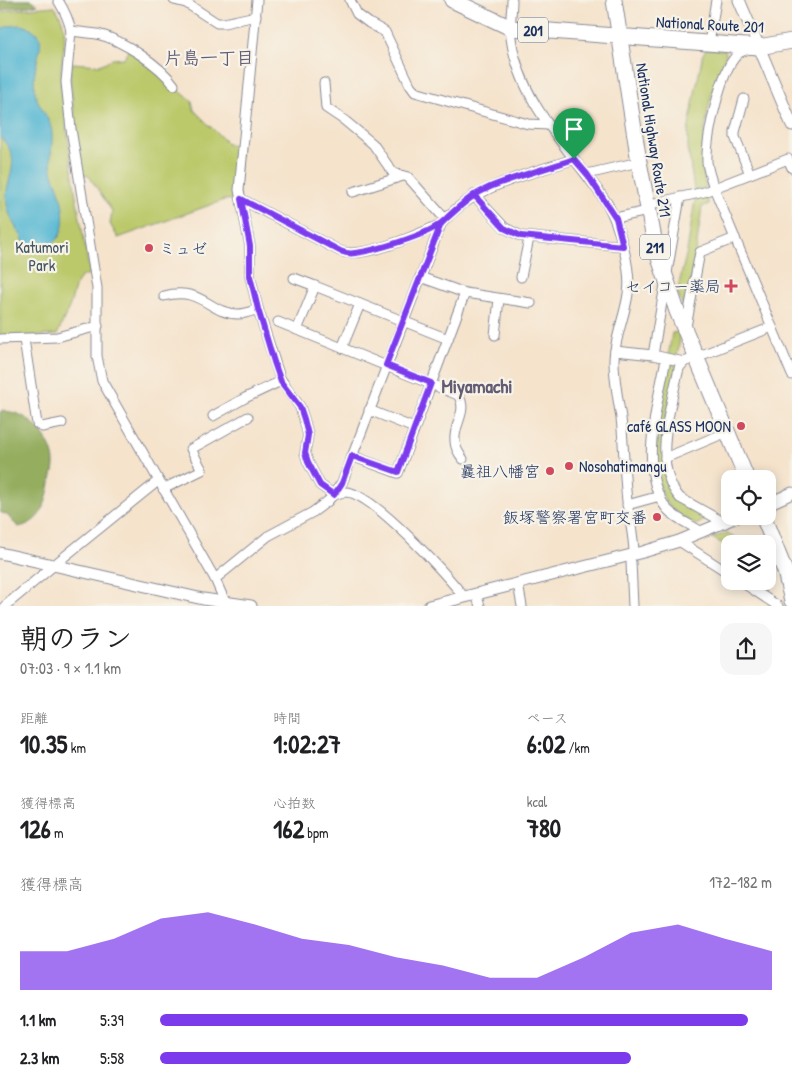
<!DOCTYPE html>
<html lang="ja">
<head>
<meta charset="utf-8">
<style>
	body { margin:0; font-family:"Patrick Hand","Klee One",sans-serif; background:#f6f6f6; color:#202124; height:100vh; display:flex; flex-direction:column; font-size:19px; white-space:nowrap }
	* { box-sizing:border-box; margin:0 }
	p { font-size:16px; color:#757577 }
	.icon { flex:none; width:28px; height:28px; fill:none; stroke:currentColor; stroke-width:2; stroke-linecap:round; stroke-linejoin:round }
	.map { position:relative; height:606px; overflow:hidden }
	.details { display:flex; flex-direction:column; background:#fff; flex:1 }
	.details>* { flex:none }
	.fabs { position:absolute; left:721px; top:470px; display:grid; gap:10px }
	.fabs a { display:grid; place-items:center; width:55px; height:55px; border-radius:10px; background:#fff; box-shadow:0 2px 12px #0003; font-size:25px }
	.pin { position:absolute; display:grid; place-items:center; width:42px; height:42px; color:#fff; margin:-51px -21px; border-radius:50% 50% 50% 0; rotate:-45deg; box-shadow:0 0 5px #0007 }
	.pin .icon { rotate:45deg }
	.round { display:grid; place-items:center; flex:none; width:52px; height:52px; border-radius:15px; background:#f6f6f6 }
	.headline { display:flex; align-items:center; justify-content:space-between; height:85px; padding:0 20px }
	h1 { font-size:28px; font-weight:700; line-height:38px }
	.figures { display:grid; grid-template-columns:repeat(3,1fr); gap:8px; height:85px; padding:5px 20px }
	.figures div { display:grid; align-content:center }
	.figures b { font-size:25px; font-weight:700 }
	.figures small { font-size:14px; font-weight:400 }
	.figures p { font-size:14px }
	.chart { height:140px; padding:10px 20px }
	.chart p { display:flex; justify-content:space-between }
	.chart svg { width:100%; height:90px; margin-top:5px; fill:#7c3aed; opacity:.7 }
	ul { padding:0 20px; list-style:none; font-size:16px }
	li { display:grid; grid-template-columns:80px 60px 1fr; align-items:center; height:38px }
	li i { height:12px; border-radius:6px; background:#7c3aed }
	.map>svg:first-child { display:block }
	.green { fill:#bbc96b; stroke:#6b7c64 }
	.forest { fill:#94ad5f; stroke:#586e5e }
	.water { fill:#54b7d3; stroke:#387398 }
	.lines { fill:none; stroke-linecap:round; stroke-linejoin:round }
	.street-casing { stroke:#888995; stroke-width:11 }
	.secondary-casing { stroke:#888995; stroke-width:13 }
	.highway-casing { stroke:#888995; stroke-width:17 }
	.street { stroke:#fff; stroke-width:9 }
	.secondary { stroke:#fff; stroke-width:11 }
	.highway { stroke:#fff; stroke-width:15 }
	.route-casing { stroke:#fff; stroke-width:10 }
	.route { stroke:#7c3aed; stroke-width:6 }
	.poi-dot { fill:#d1495b; stroke:#f7f3e8; stroke-width:2 }
	.labels { text-anchor:middle; dominant-baseline:central; stroke-width:4.5; stroke-linejoin:round; paint-order:stroke }
	.shield { fill:#f7f3e8; stroke:#5d6a87; stroke-width:1 }
	.shield-label { font-size:15px; font-weight:bold; fill:#1b2f5e }
	.street-label { font-size:16px; fill:#1b2f5e; stroke:#f7f3e8 }
	.park-label { font-size:16px; fill:#435661; stroke:#f7f3e8 }
	.poi-label { font-size:16px; fill:#1b2f5e; stroke:#f7f3e8; text-anchor:end }
	.neighbourhood-label { font-size:18px; font-weight:bold; fill:#645c73; stroke:#f7f3e8 }
	.quarter-label { font-size:19px; font-weight:bold; fill:#645c73; stroke:#f7f3e8 }
</style>
</head>
<body>
<div class="map">
<svg width="792" height="606" viewBox="0 0 792 606">
	<rect width="100%" height="100%" fill="#f7f3e8"/>
	<filter id="ink" filterUnits="userSpaceOnUse"><feTurbulence type="fractalNoise" baseFrequency=".02" numOctaves="2"/><feDisplacementMap in="SourceGraphic" scale="10" xChannelSelector="R" yChannelSelector="G"/><feConvolveMatrix kernelMatrix="1 2 1 2 8 2 1 2 1" color-interpolation-filters="sRGB"/></filter>
	<filter id="wash" filterUnits="userSpaceOnUse"><feTurbulence type="fractalNoise" baseFrequency=".0096" numOctaves="4" result="noise"/><feDisplacementMap in="SourceGraphic" scale="20" xChannelSelector="R" yChannelSelector="G"/><feGaussianBlur stdDeviation="1.12" result="paint"/><feColorMatrix in="noise" values="0 0 0 0 0 0 0 0 0 0 0 0 0 0 0 0 0 1.4 0 .05"/><feComposite in="paint" operator="in"/></filter>
	<g filter="url(#wash)">
		<rect width="100%" height="100%" fill="#f5e3cc"/>
		<g class="green">
			<path d="M 54,6 C 74,31 59,56 61,85 L 75,190 L 90,274 L 82,276 L 76,284 L 70,305 L 57,335 L 0,337 L 0,14 L 9,10 Z"/>
			<path d="M 706,49 L 725,50 L 726,54 C 724,63 719,71 716,80 C 706,109 699,158 706,188 L 694,190 L 688,149 L 688,132 L 695,93 L 703,54 Z"/>
			<path d="M 129,50 L 192,101 L 194,110 L 229,145 L 240,146 L 238,199 L 224,200 L 118,238 L 110,224 L 112,211 L 89,176 L 80,174 L 70,77 L 72,63 L 100,65 L 112,59 L 124,58 Z"/>
			<path d="M 705,196 L 709,204 L 702,207 L 696,251 L 685,310 L 677,292 L 687,251 L 695,199 Z"/>
			<path d="M 678,332 L 680,338 L 677,358 L 668,357 L 672,333 Z"/>
			<path d="M 669,363 L 677,365 L 664,431 L 672,490 L 710,517 L 696,525 L 677,514 L 665,501 L 656,474 L 655,430 Z"/>
			<path d="M 726,533 L 745,544 L 730,544 L 730,548 L 712,538 Z"/>
			<path d="M 768,557 L 773,560 L 778,576 L 768,570 Z"/>
		</g>
		<g class="forest">
			<path d="M 1,0 L 31,0 L 38,5 L 8,8 L 0,12 Z"/>
			<path d="M 3,410 C 8,412 13,412 18,414 C 35,420 55,446 54,465 C 54,473 50,480 49,488 C 45,507 40,523 18,527 L 7,515 L 0,512 L 0,412 Z"/>
		</g>
		<path class="water" d="M 20,25 C 28,26 37,30 40,39 C 42,46 38,55 37,62 C 34,72 33,85 36,96 C 39,107 48,116 51,127 C 54,139 50,152 51,165 C 52,175 58,184 60,194 C 65,212 68,240 46,246 C 40,248 29,247 24,242 C 23,240 22,237 21,235 C 11,222 3,203 8,186 C 10,176 14,166 12,156 C 10,148 5,142 0,137 L 0,30 L 8,26 Z"/>
	</g>
	<g filter="url(#ink)">
		<g class="lines">
			<g class="street-casing">
				<g id="street">
					<path d="M 58,0 C 64,10 69,19 71,31 L 66,82 L 71,129 L 97,288 L 97,356 L 102,381 L 215,579 L 225,602"/>
					<path d="M 174,0 L 186,3 L 217,23 L 224,23 L 256,16"/>
					<path d="M 257,0 L 239,190 L 250,246 L 250,276 L 258,309 L 280,378 L 300,407 L 304,419 L 308,435 L 305,453 L 308,462 L 320,485 L 334,495 C 338,494 342,492 346,492 C 373,493 447,575 464,597"/>
					<path d="M 350,0 L 357,14 L 369,23 L 385,32 L 410,85 L 415,92 L 528,124 L 549,125"/>
					<path d="M 512,0 C 512,13 509,26 511,38 C 520,104 571,150 607,203 C 619,225 632,269 628,294 C 625,316 614,340 614,361 C 614,380 618,399 621,418 C 624,446 624,474 627,501 C 629,519 634,536 634,554"/>
					<path d="M 71,31 C 79,32 89,33 97,34 C 121,39 160,65 174,85"/>
					<path d="M 709,43 L 716,0"/>
					<path d="M 751,49 C 746,50 740,51 737,55 C 720,71 706,139 707,162 C 708,171 711,179 714,188 L 792,375"/>
					<path d="M 324,83 L 326,108 L 344,120 L 373,144 L 393,173 L 408,177 L 445,219"/>
					<path d="M 744,99 L 735,132 L 735,137 L 750,174"/>
					<path d="M 587,174 L 639,162"/>
					<path d="M 353,192 L 403,176"/>
					<path d="M 474,195 L 505,228 L 521,236 L 623,246"/>
					<path d="M 241,199 L 340,251 C 362,260 419,234 441,224"/>
					<path d="M 646,205 L 704,192 L 788,159 L 792,168"/>
					<path d="M 615,218 L 648,211"/>
					<path d="M 521,277 L 529,238"/>
					<path d="M 294,278 L 315,286"/>
					<path d="M 465,293 L 531,303"/>
					<path d="M 164,296 C 203,286 209,314 238,314 C 245,314 252,311 258,309"/>
					<path d="M 278,322 L 458,395 C 469,411 453,424 455,441 C 455,447 459,454 463,459"/>
					<path d="M 686,327 L 700,252 L 735,238"/>
					<path d="M 297,330 L 315,286 L 448,339"/>
					<path d="M 495,335 L 499,299"/>
					<path d="M 0,339 L 57,337 L 98,326"/>
					<path d="M 24,339 L 37,424 L 42,427 L 62,423"/>
					<path d="M 342,348 L 360,304"/>
					<path d="M 615,351 L 653,355 L 684,362 L 772,327"/>
					<path d="M 653,355 L 680,197"/>
					<path d="M 666,359 C 658,402 637,471 667,509 C 676,519 691,525 702,532"/>
					<path d="M 684,362 L 679,368 C 671,406 651,465 680,498 L 725,523"/>
					<path d="M 369,410 L 414,428"/>
					<path d="M 213,416 L 245,398 L 281,381"/>
					<path d="M 352,456 L 398,473 L 465,293 L 420,277"/>
					<path d="M 665,458 L 727,432"/>
					<path d="M 163,489 L 202,470 L 191,449 L 248,417"/>
					<path d="M 627,505 L 660,496"/>
					<path d="M 679,541 L 730,574"/>
					<path d="M 631,562 L 633,606"/>
					<path d="M 215,579 L 268,536 L 313,512 L 328,501 L 342,483 L 441,224 C 474,185 527,175 574,159"/>
					<path d="M 740,581 L 778,606"/>
					<path d="M 518,584 L 522,606"/>
					<path d="M 476,594 L 480,606"/>
					<path d="M 5,606 L 59,561 L 158,481"/>
				</g>
			</g>
			<g class="secondary-casing">
				<g id="secondary">
					<path d="M 739,0 L 792,125"/>
					<path d="M 768,504 L 792,493"/>
					<path d="M 0,553 L 203,599 L 251,606"/>
					<path d="M 429,606 L 643,552 L 679,541 L 739,516"/>
				</g>
			</g>
			<g class="highway-casing">
				<g id="highway">
					<path d="M 452,0 L 511,28 L 759,47 L 792,41"/>
					<path d="M 614,0 L 639,162 L 656,249 L 677,311 L 747,479"/>
					<path d="M 763,516 L 785,571 L 792,601"/>
				</g>
			</g>
			<use href="#street" class="street"/>
			<use href="#secondary" class="secondary"/>
			<use href="#highway" class="highway"/>
		</g>
	</g>
	<g class="lines" filter="url(#ink)">
		<g class="route-casing">
			<path id="route" d="M 574,159 C 546,169 517,176 490,187 C 469,196 458,209 441,223 C 428,235 373,251 355,253 C 350,254 345,253 340,251 L 241,199 L 250,246 L 250,276 L 258,309 L 274,362 L 281,382 L 300,407 L 304,419 L 308,435 L 305,453 L 308,462 L 320,485 L 334,495 L 342,483 L 352,456 L 398,472 L 431,383 L 386,365 L 441,224 C 451,213 462,204 474,195 L 504,228 L 521,236 L 623,246 L 616,218 L 587,174 L 574,159"/>
		</g>
		<use href="#route" class="route"/>
	</g>
	<g class="poi-dot">
		<circle cx="149" cy="248" r="5"/>
		<path d="M728.5 278.5h5v5h5v5h-5v5h-5v-5h-5v-5h5z"/>
		<circle cx="741" cy="426" r="5"/>
		<circle cx="569" cy="466" r="5"/>
		<circle cx="550" cy="471" r="5"/>
		<circle cx="657" cy="517" r="5"/>
	</g>
	<g class="labels">
		<g class="shield">
			<rect x="518" y="17.5" width="30" height="25" rx="4"/>
			<rect x="640" y="234.5" width="30" height="25" rx="4"/>
		</g>
		<g class="shield-label">
			<text x="533" y="30">201</text>
			<text x="655" y="247">211</text>
		</g>
		<g class="street-label">
			<text transform="translate(710 24) rotate(3)">National Route 201</text>
			<text transform="translate(654 140) rotate(81)">National Highway Route 211</text>
		</g>
		<g class="park-label">
			<text x="42" y="247">Katumori<tspan x="42" dy="18">Park</tspan></text>
		</g>
		<g class="poi-label">
			<text x="159" y="248" text-anchor="start">ミュゼ</text>
			<text x="721" y="286">セイコー薬局</text>
			<text x="731" y="426">café GLASS MOON</text>
			<text x="579" y="466" text-anchor="start">Nosohatimangu</text>
			<text x="540" y="471">曩祖八幡宮</text>
			<text x="647" y="517">飯塚警察署宮町交番</text>
		</g>
		<g class="neighbourhood-label">
			<text x="209" y="57">片島一丁目</text>
		</g>
		<g class="quarter-label">
			<text x="477" y="386">Miyamachi</text>
		</g>
	</g>
</svg>
<div class="fabs">
<a><svg class="icon" aria-label="locate" viewBox="0 0 24 24"><circle cx="12" cy="12" r="6"/><path d="M12 2v4M12 18v4M2 12h4M18 12h4"/></svg></a>
<a><svg class="icon" aria-label="layers" viewBox="0 0 24 24"><path d="M12 4l9 5-9 5-9-5zM3 14l9 5 9-5"/></svg></a>
</div>
<div class="pin" style="left:574px;top:159px;background:#1e9e55"><svg class="icon" aria-label="arrive" viewBox="0 0 24 24"><path d="M6 21V4h12l-3 4 3 4H6"/></svg></div>
</div>
<section class="details">
<div class="headline"><div><h1>朝のラン</h1><p>07:03 · 9 × 1.1 km</p></div><a class="round"><svg class="icon" aria-label="share" viewBox="0 0 24 24"><path d="M12 15V3M7 8l5-5 5 5M5 13v7h14v-7"/></svg></a></div>
<div class="figures">
<div><p>距離</p><b>10.35<small> km</small></b></div>
<div><p>時間</p><b>1:02:27</b></div>
<div><p>ペース</p><b>6:02<small> /km</small></b></div>
</div>
<div class="figures">
<div><p>獲得標高</p><b>126<small> m</small></b></div>
<div><p>心拍数</p><b>162<small> bpm</small></b></div>
<div><p>kcal</p><b>780</b></div>
</div>
<div class="chart"><p><span>獲得標高</span>172–182 m</p>
<svg viewBox="0 0 160 44" preserveAspectRatio="none"><path d="M0 44V25L10 25L20 19L30 9L40 6L50 12L60 19L70 22L80 28L90 32L100 38L110 38L120 28L130 16L140 12L150 19L160 25V44z"/></svg>
</div>
<ul>
<li><b>1.1 km</b>5:39<i style="width:96%"></i></li>
<li><b>2.3 km</b>5:58<i style="width:77%"></i></li>
</ul>
</section>
</body>
</html>
